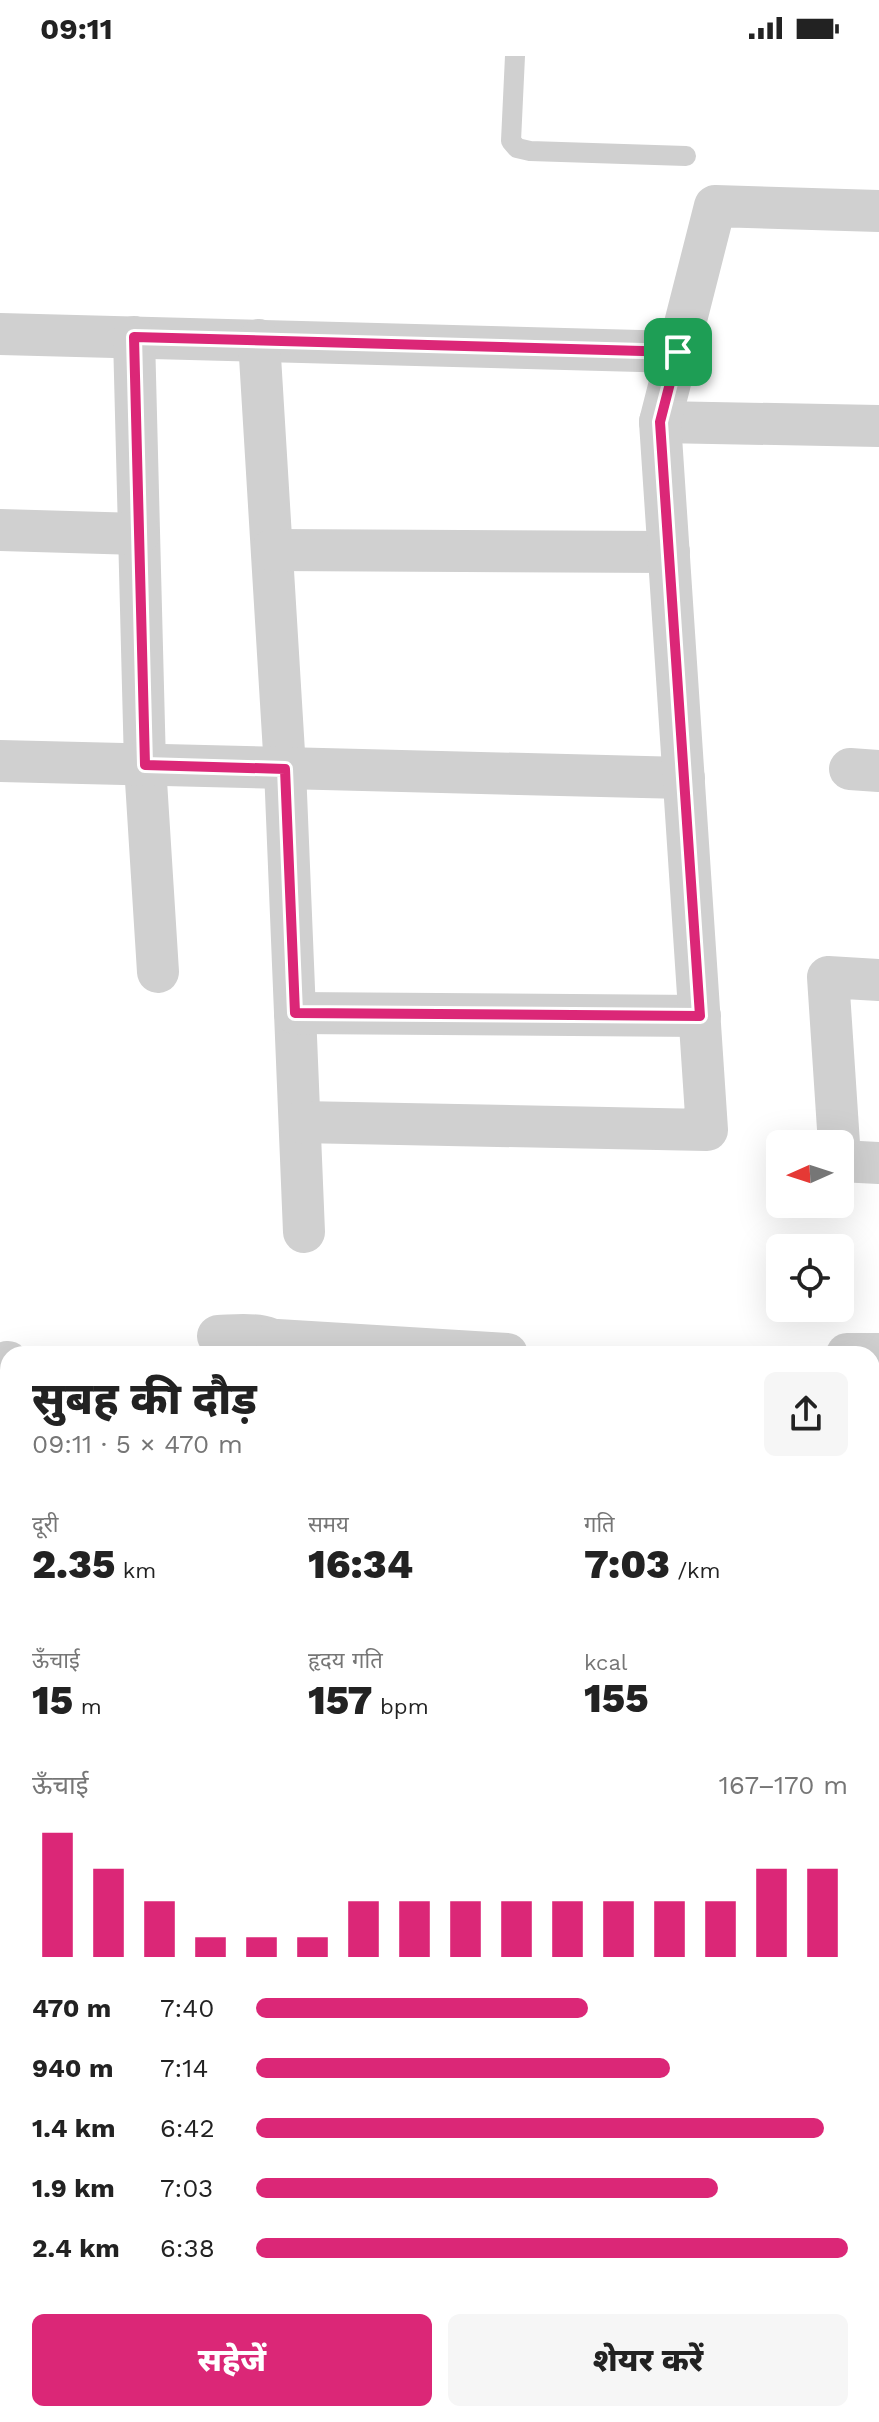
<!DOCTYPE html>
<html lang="hi">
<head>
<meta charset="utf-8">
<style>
	body { margin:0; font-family:"Work Sans","Noto Sans Devanagari",sans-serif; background:#f6f6f6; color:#222; height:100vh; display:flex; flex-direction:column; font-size:30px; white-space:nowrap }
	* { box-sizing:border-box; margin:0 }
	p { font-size:26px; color:#767676 }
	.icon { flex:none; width:44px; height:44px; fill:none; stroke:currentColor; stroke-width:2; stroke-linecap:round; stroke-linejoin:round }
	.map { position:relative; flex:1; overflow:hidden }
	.side { position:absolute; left:0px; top:1290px; width:880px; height:1076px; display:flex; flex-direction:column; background:#fff; border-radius:24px 24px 0 0; box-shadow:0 8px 32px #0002 }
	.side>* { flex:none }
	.needle { width:52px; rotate:267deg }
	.fabs { position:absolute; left:766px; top:1074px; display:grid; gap:16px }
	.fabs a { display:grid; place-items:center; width:88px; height:88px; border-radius:12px; background:#fff; box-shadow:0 8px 32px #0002; font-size:40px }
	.pin { position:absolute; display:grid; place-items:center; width:68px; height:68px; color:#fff; margin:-34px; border-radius:16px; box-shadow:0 4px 12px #0006 }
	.round { display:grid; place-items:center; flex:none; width:84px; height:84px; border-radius:12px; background:#f6f6f6 }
	.summary { display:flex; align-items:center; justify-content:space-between; height:136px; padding:0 32px }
	h1 { font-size:44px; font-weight:800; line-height:60px }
	.figures { display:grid; grid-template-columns:repeat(3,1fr); gap:12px; height:136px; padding:8px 32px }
	.figures div { display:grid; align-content:center }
	.figures b { font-size:40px; font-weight:800 }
	.figures small { font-size:22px; font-weight:400 }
	.figures p { font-size:22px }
	.chart { height:224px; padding:16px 32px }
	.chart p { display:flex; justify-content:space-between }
	.chart svg { width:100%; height:144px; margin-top:8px; stroke:#db2777; stroke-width:6 }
	.action { display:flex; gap:16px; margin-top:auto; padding:16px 32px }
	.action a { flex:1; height:92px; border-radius:12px; background:#db2777; color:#fff; font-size:32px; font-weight:800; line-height:92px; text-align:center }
	.action a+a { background:#f6f6f6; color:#222 }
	ul { padding:0 32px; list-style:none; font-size:26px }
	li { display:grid; grid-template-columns:128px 96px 1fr; align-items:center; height:60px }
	li i { height:20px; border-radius:10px; background:#db2777 }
	.status { display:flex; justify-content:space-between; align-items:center; height:56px; padding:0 40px; background:#fff; direction:ltr }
	.status svg { height:22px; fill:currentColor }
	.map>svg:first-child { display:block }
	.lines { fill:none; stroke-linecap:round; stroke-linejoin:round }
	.service { stroke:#d0d0d0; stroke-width:20 }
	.minor { stroke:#d0d0d0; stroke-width:42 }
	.route-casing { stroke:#fff; stroke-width:16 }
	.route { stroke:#db2777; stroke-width:10 }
</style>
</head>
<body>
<div class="status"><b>09:11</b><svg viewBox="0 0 49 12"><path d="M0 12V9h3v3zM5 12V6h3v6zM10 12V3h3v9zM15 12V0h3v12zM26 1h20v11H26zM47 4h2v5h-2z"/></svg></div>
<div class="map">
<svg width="879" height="2366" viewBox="0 0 879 2366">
	<rect width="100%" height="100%" fill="#fff"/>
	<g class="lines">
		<path class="service" d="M 515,0 L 511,85 L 517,92 L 530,95 L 686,100"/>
		<g class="minor">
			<path d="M 0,278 L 678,296"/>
			<path d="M 134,281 L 145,709 L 158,916"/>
			<path d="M 259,284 L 285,713 L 304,1176"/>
			<path d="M 660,366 L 879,370"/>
			<path d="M 0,474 L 139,478"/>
			<path d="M 272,494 L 669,496"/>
			<path d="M 0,705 L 684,722"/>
			<path d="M 850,713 L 879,715"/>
			<path d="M 295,957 L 700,960"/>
			<path d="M 300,1066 L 707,1074 L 660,366 L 715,150 L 879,155"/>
			<path d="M 839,1088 L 828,921 L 879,924"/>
			<path d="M 840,1101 L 840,1105 L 879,1107"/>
			<path d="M 218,1280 C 245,1279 272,1274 289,1298"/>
			<path d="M 277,1284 L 507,1298"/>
			<path d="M 847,1298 L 879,1298"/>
			<path d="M 7,1306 L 8,1306"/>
			<path d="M 0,1492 L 8,1492"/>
			<path d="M 0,1692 L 8,1692"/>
			<path d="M 872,1892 L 879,1892"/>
			<path d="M 0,1896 L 8,1896"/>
			<path d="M 872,2075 L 879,2075"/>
			<path d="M 0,2092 L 8,2091"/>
			<path d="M 0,2290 L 8,2290"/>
			<path d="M 874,2291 L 879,2291"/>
			<path d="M 228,2358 L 229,2366"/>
			<path d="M 365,2358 L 366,2366"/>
		</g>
	</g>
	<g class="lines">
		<g class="route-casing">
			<path id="route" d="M 134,281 L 678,296 L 660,366 L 700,960 L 295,957 L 285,713 L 145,709 Z"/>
		</g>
		<use href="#route" class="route"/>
	</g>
</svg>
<div class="fabs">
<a><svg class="needle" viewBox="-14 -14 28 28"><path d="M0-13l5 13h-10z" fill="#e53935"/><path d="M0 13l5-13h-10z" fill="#767676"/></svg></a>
<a><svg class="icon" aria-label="locate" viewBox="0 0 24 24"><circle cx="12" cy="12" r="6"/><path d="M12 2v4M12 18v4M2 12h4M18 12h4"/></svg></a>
</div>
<div class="pin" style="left:678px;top:296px;background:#1e9e55"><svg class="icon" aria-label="arrive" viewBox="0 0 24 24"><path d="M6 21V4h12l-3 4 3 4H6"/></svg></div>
<section class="side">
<div class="summary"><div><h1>सुबह की दौड़</h1><p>09:11 · 5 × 470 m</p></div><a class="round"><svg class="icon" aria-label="share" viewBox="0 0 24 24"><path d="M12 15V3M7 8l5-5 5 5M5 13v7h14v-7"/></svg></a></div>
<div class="figures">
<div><p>दूरी</p><b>2.35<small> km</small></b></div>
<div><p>समय</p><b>16:34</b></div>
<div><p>गति</p><b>7:03<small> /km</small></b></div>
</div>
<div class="figures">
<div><p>ऊँचाई</p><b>15<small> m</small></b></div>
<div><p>हृदय गति</p><b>157<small> bpm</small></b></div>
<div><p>kcal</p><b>155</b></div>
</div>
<div class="chart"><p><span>ऊँचाई</span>167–170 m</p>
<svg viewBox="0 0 160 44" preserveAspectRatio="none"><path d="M5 44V6M15 44V17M25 44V27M35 44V38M45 44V38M55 44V38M65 44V27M75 44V27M85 44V27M95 44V27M105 44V27M115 44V27M125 44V27M135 44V27M145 44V17M155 44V17"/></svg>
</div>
<ul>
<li><b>470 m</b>7:40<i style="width:56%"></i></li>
<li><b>940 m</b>7:14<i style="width:70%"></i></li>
<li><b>1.4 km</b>6:42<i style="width:96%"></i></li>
<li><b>1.9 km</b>7:03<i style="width:78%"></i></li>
<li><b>2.4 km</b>6:38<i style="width:100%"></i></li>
</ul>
<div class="action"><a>सहेजें</a><a>शेयर करें</a></div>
</section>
</div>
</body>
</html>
